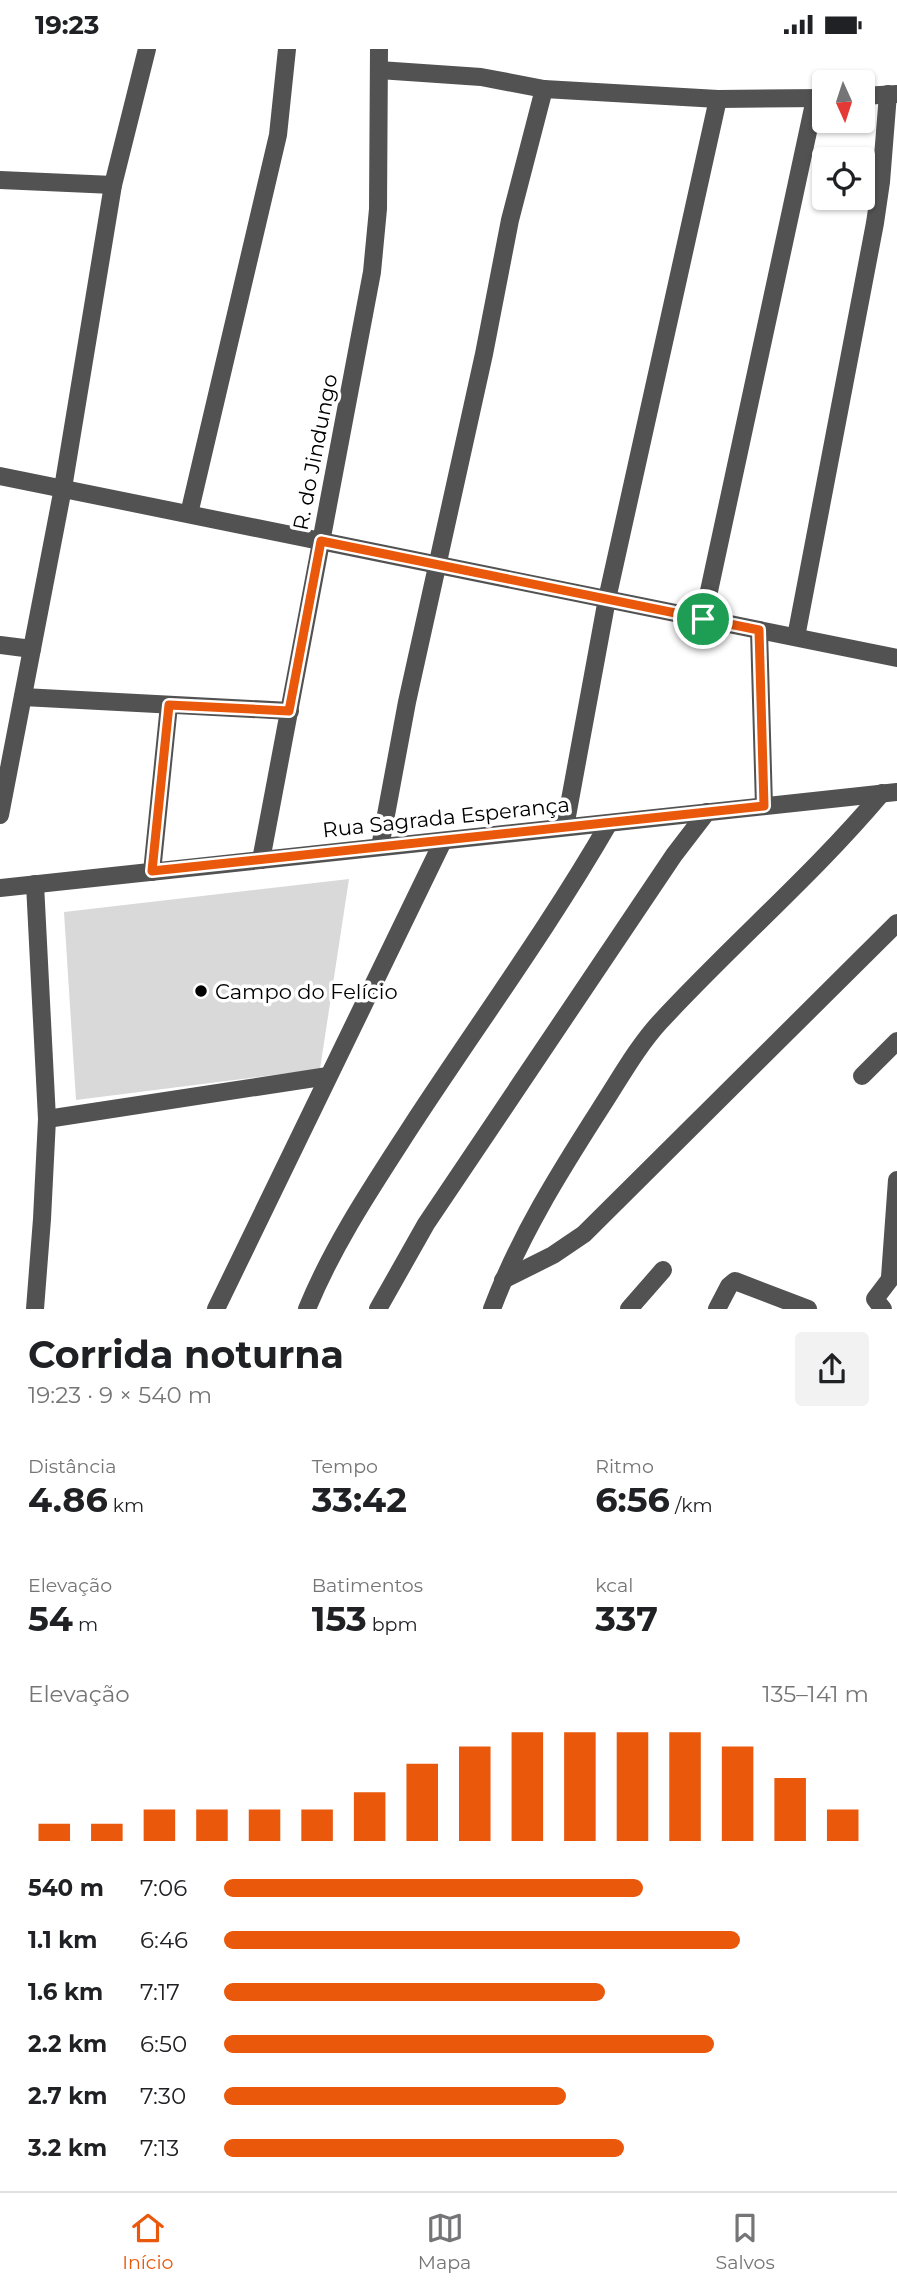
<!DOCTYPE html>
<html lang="pt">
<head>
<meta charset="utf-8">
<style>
	body { margin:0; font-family:Montserrat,sans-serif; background:#f2f2f2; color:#202124; height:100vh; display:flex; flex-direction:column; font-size:26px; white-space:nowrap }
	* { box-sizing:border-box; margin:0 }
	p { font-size:23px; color:#757577 }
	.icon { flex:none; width:38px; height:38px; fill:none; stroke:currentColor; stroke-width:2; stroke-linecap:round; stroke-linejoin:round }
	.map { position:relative; height:1260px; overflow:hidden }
	.details { display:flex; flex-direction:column; background:#fff; flex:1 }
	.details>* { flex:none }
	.needle { width:46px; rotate:177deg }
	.buttons { position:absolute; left:812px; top:21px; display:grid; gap:14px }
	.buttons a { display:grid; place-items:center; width:63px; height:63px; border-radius:7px; background:#fff; box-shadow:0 2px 5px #0004; font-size:35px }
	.pin { position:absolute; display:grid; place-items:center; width:60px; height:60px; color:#fff; margin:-30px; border:4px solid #fff; border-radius:50%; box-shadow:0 2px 7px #0007 }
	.round { display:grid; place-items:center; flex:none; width:74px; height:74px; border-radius:7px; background:#f2f2f2 }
	.overview { display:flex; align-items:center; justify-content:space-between; height:119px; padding:0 28px }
	h1 { font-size:38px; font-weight:700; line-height:52px }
	.metrics { display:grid; grid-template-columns:repeat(3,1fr); gap:10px; height:119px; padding:7px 28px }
	.metrics div { display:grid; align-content:center }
	.metrics b { font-size:35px; font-weight:700 }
	.metrics small { font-size:19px; font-weight:400 }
	.metrics p { font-size:19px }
	.chart { height:196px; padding:14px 28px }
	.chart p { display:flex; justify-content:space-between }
	.chart svg { width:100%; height:126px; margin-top:7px; stroke:#ea580c; stroke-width:6 }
	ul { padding:0 28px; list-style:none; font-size:23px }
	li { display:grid; grid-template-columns:112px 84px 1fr; align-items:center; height:52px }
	li i { height:18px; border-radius:9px; background:#ea580c }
	.status { display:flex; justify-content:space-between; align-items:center; height:49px; padding:0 35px; background:#fff; direction:ltr }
	.status svg { height:19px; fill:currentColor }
	.tab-bar { display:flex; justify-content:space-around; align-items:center; height:98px; border-top:2px solid #e0e0e0; background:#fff; font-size:19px; color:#757577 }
	.tab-bar a { display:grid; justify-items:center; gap:4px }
	.tab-bar .active { color:#ea580c }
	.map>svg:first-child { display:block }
	.green { fill:#d9d9d9 }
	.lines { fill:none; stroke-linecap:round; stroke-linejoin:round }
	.minor { stroke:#525252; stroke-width:18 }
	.route-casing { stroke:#fff; stroke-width:14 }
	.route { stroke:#ea580c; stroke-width:9 }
	.poi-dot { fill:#000; stroke:#fff; stroke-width:2.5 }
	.labels { text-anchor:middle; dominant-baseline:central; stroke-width:7; stroke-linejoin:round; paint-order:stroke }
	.street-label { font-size:21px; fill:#000; stroke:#fff }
	.poi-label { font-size:21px; fill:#000; stroke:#fff; text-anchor:start }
</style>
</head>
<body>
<div class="status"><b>19:23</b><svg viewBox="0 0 49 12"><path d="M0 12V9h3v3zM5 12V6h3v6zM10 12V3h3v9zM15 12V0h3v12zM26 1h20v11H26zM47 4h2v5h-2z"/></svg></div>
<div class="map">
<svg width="897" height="1260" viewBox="0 0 897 1260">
	<rect width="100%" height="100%" fill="#fff"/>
	<path class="green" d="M 349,830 L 320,1020 L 76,1051 L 64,863 Z"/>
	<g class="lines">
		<g class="minor">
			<path d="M 379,21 L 481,28 L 544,40 L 718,50 L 824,49"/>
			<path d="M 863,47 L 897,45"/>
			<path d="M 0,131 L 113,136"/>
			<path d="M 0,427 L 897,609"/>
			<path d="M 189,465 L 278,86 L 287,0"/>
			<path d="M 703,570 L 815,50"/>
			<path d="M 759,581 L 764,757"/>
			<path d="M 796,588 L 875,174 L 881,133 L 888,45"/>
			<path d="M 0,596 L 32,600"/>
			<path d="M 23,648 L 290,662"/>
			<path d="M 0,766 L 63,439 L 113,136 L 147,0"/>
			<path d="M 565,778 L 607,550 L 718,50"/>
			<path d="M 380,798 L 407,653 L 484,305 L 510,171 L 544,40"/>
			<path d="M 261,811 L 372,223 L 378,160 L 379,0"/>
			<path d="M 152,823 L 169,656"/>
			<path d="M 0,839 L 897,743"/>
			<path d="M 862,1027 L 897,992"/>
			<path d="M 47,1070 L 328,1027"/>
			<path d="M 890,1228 L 897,1131"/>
			<path d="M 503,1231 L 553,1206 L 584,1185 L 897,874"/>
			<path d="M 35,1260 L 42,1170 L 47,1070 L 35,835"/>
			<path d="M 216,1260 L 443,792"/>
			<path d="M 307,1260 C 334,1194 374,1135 412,1076 C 478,975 549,878 609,774"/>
			<path d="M 378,1260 L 426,1175 L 674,806 L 707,763"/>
			<path d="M 492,1260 C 519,1188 559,1124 600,1060 C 619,1031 637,998 660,973 C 732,895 813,826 882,744"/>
			<path d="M 629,1260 L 663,1221"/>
			<path d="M 717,1260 L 729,1237 L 735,1232 L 808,1260"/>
			<path d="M 883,1260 L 875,1250 L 897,1221"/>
		</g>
	</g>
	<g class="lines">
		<g class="route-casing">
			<path id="route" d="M 321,492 L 759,581 L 764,757 L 152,822 L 169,656 L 289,662 Z"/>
		</g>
		<use href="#route" class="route"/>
	</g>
	<circle class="poi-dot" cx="201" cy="942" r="7"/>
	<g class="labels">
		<g class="street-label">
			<text transform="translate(315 403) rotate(-79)">R. do Jindungo</text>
			<text transform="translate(446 768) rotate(-6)">Rua Sagrada Esperança</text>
		</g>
		<g class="poi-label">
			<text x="215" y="942">Campo do Felício</text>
		</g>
	</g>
</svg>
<div class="buttons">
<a><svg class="needle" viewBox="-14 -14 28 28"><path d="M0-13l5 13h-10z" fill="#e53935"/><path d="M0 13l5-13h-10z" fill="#757577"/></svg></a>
<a><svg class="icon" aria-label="locate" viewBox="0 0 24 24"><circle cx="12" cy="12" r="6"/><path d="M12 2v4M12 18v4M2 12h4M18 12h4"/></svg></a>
</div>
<div class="pin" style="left:703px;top:570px;background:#1e9e55"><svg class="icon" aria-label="arrive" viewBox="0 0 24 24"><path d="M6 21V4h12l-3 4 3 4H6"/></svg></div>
</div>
<section class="details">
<div class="overview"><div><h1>Corrida noturna</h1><p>19:23 · 9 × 540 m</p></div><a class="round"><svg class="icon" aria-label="share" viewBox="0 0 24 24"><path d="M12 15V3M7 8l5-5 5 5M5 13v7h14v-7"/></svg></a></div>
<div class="metrics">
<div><p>Distância</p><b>4.86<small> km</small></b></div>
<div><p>Tempo</p><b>33:42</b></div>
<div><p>Ritmo</p><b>6:56<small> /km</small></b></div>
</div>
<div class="metrics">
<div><p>Elevação</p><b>54<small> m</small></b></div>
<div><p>Batimentos</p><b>153<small> bpm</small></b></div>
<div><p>kcal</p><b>337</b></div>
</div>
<div class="chart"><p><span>Elevação</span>135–141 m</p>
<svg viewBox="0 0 160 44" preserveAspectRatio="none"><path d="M5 44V38M15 44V38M25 44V33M35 44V33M45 44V33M55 44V33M65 44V27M75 44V17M85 44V11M95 44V6M105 44V6M115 44V6M125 44V6M135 44V11M145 44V22M155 44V33"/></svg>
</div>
<ul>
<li><b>540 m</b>7:06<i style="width:65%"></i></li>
<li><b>1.1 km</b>6:46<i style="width:80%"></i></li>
<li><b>1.6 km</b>7:17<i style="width:59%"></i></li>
<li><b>2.2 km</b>6:50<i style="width:76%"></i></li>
<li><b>2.7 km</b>7:30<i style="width:53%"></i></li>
<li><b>3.2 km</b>7:13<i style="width:62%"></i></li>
</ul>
</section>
<nav class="tab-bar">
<a class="active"><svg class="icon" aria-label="home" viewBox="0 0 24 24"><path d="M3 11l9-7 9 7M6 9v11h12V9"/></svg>Início</a>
<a><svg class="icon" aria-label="map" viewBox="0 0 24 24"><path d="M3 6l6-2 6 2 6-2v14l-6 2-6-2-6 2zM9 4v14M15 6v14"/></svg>Mapa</a>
<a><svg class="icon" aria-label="saved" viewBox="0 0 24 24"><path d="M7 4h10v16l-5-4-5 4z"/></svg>Salvos</a>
</nav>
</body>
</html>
